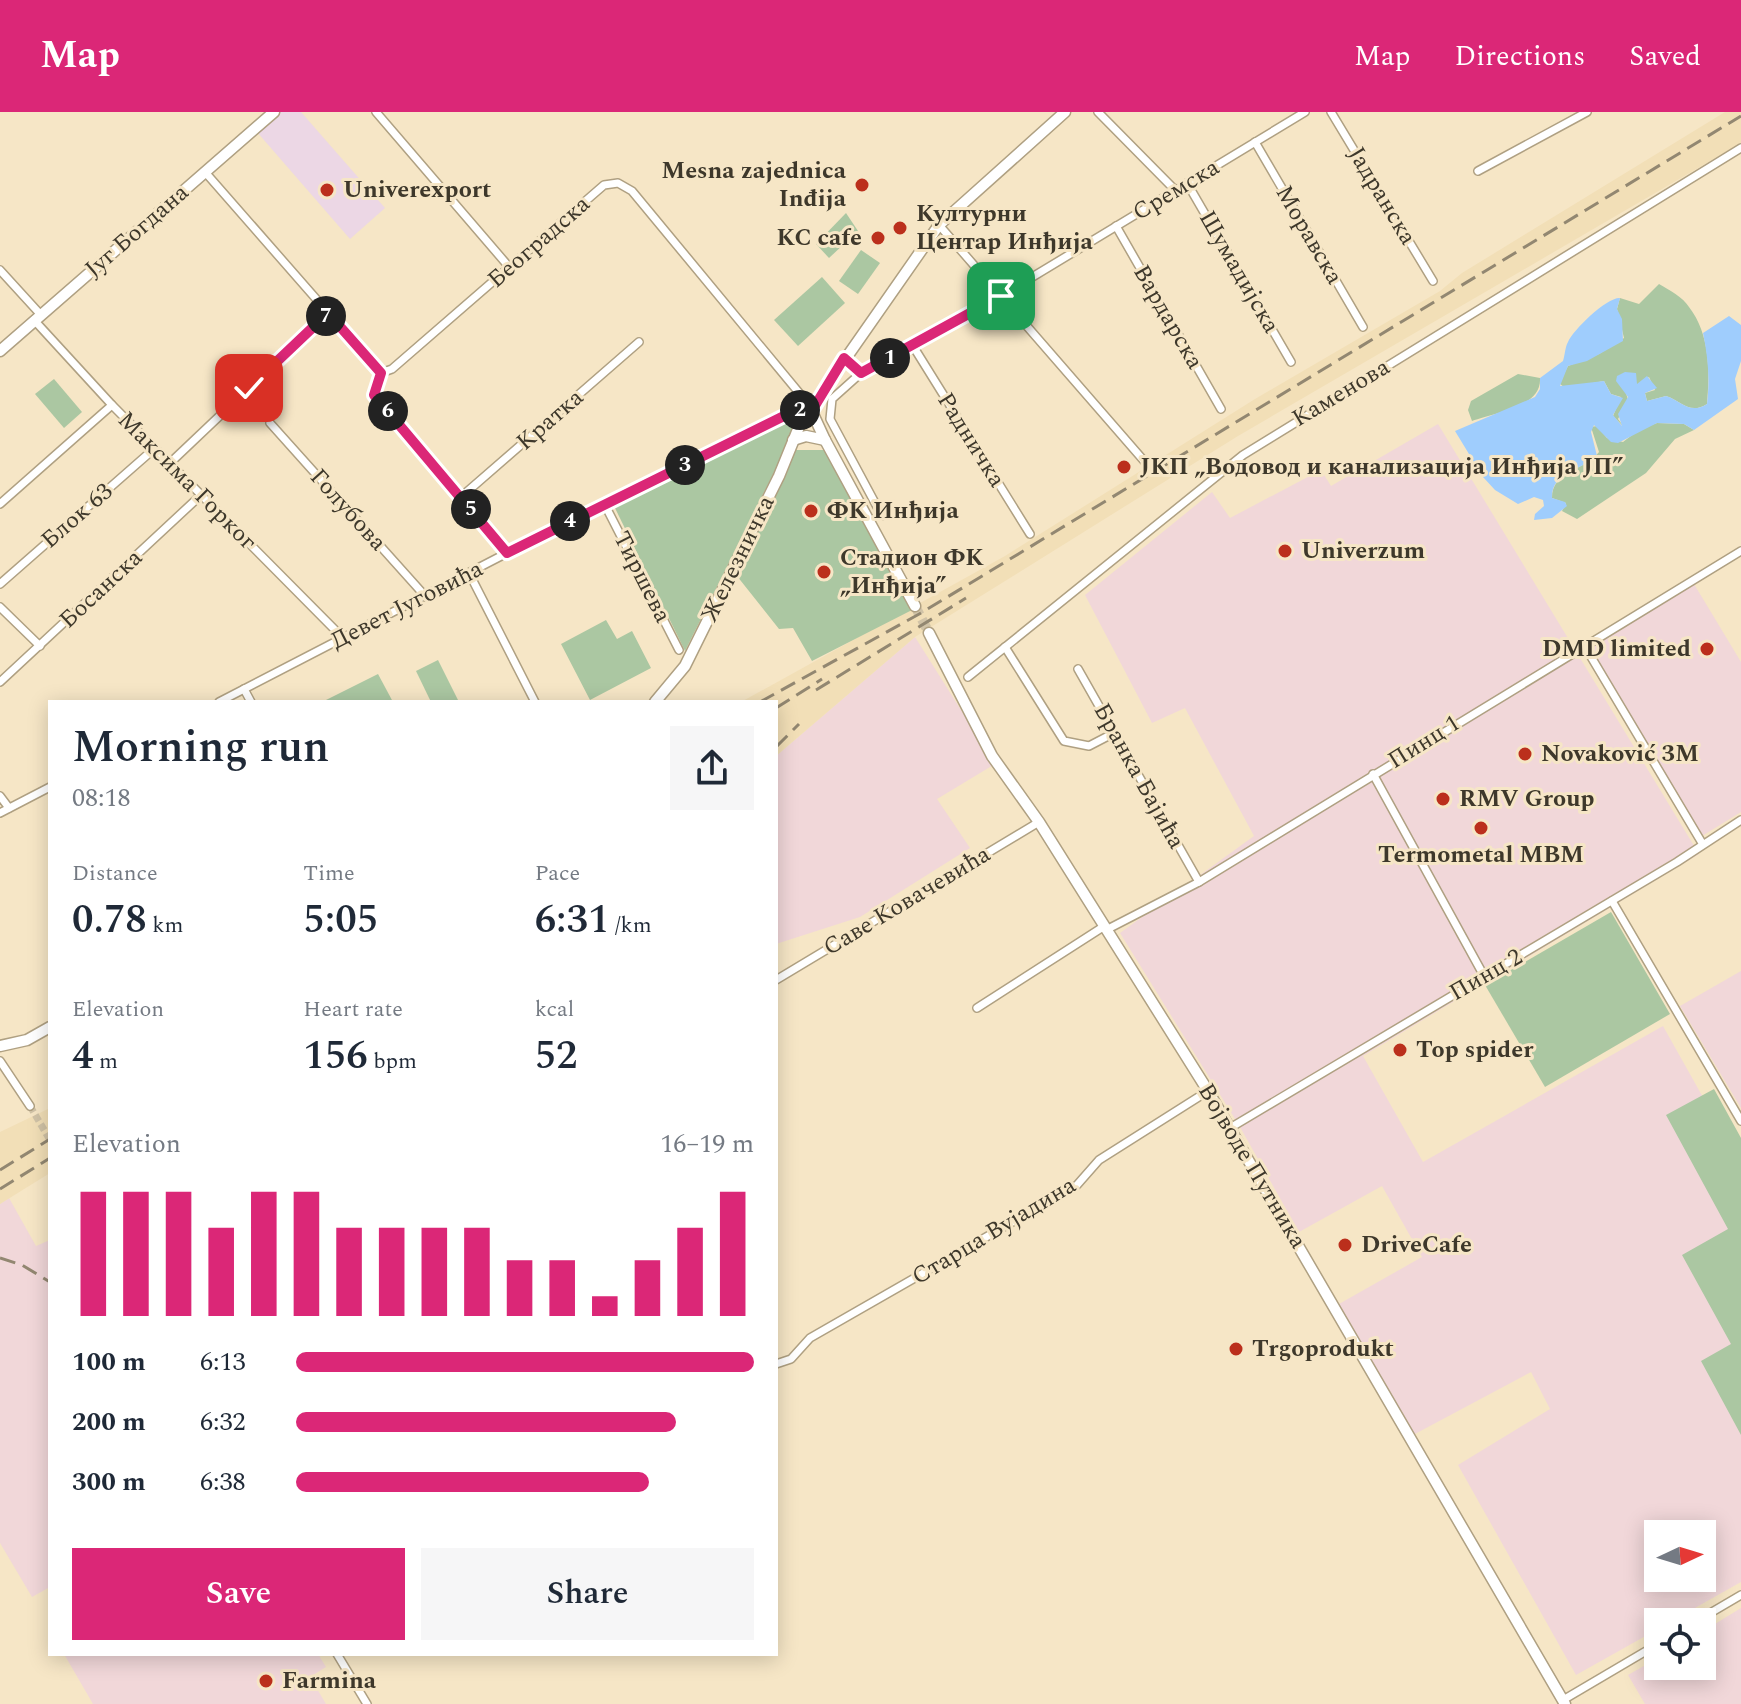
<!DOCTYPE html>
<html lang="en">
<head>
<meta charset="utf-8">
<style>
	body { margin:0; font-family:Spectral,serif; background:#f6f6f7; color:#1f2937; height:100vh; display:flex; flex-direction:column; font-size:30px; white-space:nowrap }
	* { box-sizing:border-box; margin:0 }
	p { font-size:26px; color:#747a83 }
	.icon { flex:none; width:44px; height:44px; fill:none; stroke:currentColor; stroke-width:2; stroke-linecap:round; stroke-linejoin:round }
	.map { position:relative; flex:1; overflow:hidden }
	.drawer { position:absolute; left:48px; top:588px; width:730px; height:956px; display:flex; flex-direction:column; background:#fff; border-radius:0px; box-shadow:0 4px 20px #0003 }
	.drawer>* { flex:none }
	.needle { width:52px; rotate:86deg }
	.fabs { position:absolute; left:1644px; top:1408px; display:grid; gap:16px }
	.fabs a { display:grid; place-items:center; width:72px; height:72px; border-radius:0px; background:#fff; box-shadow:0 4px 20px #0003; font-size:40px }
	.pin { position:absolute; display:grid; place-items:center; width:68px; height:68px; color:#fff; margin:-34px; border-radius:16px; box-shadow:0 4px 12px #0006 }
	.km { position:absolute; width:40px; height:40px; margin:-20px; border-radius:50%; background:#222; color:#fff; font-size:22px; line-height:40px; text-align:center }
	.round { display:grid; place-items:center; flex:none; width:84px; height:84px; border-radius:0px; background:#f6f6f7 }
	.summary { display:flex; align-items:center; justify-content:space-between; height:136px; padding:0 24px }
	h1 { font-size:44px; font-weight:600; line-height:60px }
	.stats { display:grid; grid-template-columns:repeat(3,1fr); gap:12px; height:136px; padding:8px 24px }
	.stats div { display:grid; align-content:center }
	.stats b { font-size:40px; font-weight:600 }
	.stats small { font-size:22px; font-weight:400 }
	.stats p { font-size:22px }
	.chart { height:224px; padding:16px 24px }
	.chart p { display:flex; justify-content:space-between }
	.chart svg { width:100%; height:144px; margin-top:8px; stroke:#db2777; stroke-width:6 }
	.primary-button { display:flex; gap:16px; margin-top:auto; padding:16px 24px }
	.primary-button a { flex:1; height:92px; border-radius:0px; background:#db2777; color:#fff; font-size:32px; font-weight:600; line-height:92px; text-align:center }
	.primary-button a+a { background:#f6f6f7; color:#1f2937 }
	ul { padding:0 24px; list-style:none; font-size:26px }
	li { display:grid; grid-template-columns:128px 96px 1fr; align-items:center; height:60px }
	li i { height:20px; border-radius:10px; background:#db2777 }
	header { display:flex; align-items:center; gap:48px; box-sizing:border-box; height:112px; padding:0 40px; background:#db2777; color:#fff }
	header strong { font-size:38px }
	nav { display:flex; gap:44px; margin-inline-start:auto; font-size:28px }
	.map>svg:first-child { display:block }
	.commercial { fill:#ecd7e5 }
	.industrial { fill:#f1d7d9; fill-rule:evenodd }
	.built { fill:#f2dfb7 }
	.green { fill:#abc7a2 }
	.water { fill:#9fcdfd }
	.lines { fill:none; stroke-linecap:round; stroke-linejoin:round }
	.street-tunnel { stroke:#d1c3a7; stroke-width:7; stroke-dasharray:7 3.5; stroke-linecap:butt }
	.secondary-tunnel { stroke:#d1c3a7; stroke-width:10; stroke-dasharray:10 5; stroke-linecap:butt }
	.street-casing { stroke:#afa082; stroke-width:10 }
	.secondary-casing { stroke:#afa082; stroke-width:13 }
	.street { stroke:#fff; stroke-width:7 }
	.secondary { stroke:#fff; stroke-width:10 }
	.rail { stroke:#928771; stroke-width:3; stroke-dasharray:16 8; stroke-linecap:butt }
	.route-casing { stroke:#fff; stroke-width:16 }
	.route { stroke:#db2777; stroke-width:10 }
	.poi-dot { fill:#bb2f1c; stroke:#f6e6c6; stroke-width:3 }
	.labels { text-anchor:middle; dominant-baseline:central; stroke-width:6; stroke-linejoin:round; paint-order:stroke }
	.poi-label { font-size:24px; font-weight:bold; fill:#3e382b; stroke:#f6e6c6; text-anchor:start }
	.street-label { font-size:24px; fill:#3e382b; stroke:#f6e6c6 }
</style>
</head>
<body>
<header>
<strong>Map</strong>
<nav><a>Map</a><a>Directions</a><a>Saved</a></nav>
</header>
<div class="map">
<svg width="1741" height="1592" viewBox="0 0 1741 1592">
	<rect width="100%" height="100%" fill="#f6e6c6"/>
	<path class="commercial" d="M 279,0 L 301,0 L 385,96 L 350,127 L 257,20 Z"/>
	<g class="industrial">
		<path d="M 1438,312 L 1699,742 L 1363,944 L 1423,1050 L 1663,914 L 1741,1053 L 1741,1470 L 1670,1510 L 1658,1510 L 1658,1517 L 1576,1563 L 1458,1353 L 1550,1297 L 1531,1260 L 1413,1323 L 1339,1192 L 1422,1145 L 1382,1074 L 1299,1120 L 1240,1015 L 1120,821 L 1254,724 L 1185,596 L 1152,611 L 1085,483 L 1212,380 L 1230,406 L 1321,358 L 1331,374 ZM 1658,1422 L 1702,1422 L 1702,1466 L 1658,1466 Z"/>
		<path d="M 1694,472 L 1741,550 L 1741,700 L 1702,724 L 1586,538 Z"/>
		<path d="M 915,525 L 995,652 L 937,687 L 970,736 L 860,805 L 776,832 L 776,644 Z"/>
		<path d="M 1741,859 L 1741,996 L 1680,894 Z"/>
		<path d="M 9,1086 L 36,1134 L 50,1128 L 50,1475 L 32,1485 L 0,1431 L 0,1092 Z"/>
		<path d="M 1741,1496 L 1741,1592 L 1645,1592 L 1628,1563 L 1658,1546 L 1658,1554 L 1702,1554 L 1702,1520 Z"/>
		<path d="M 64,1542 L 318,1542 L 326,1555 L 310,1565 L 326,1592 L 93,1592 Z"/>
	</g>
	<g class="built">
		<path d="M 1725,0 L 1741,0 L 1741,31 L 1238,324 L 915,525 L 776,644 L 776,590 L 741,590 L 1005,444 L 1255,287 L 1440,179 L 1462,161 Z"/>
		<path d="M 50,996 L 50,1061 L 0,1092 L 0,1020 Z"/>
	</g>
	<g class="green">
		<path d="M 846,101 L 858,119 L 829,146 L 816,132 Z"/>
		<path d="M 861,138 L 880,151 L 858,182 L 839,169 Z"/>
		<path d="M 822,165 L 845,191 L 798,234 L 774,208 Z"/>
		<path d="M 1659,172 C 1669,178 1683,185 1689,195 C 1710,222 1710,260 1707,292 C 1689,303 1682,289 1666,284 L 1647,289 L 1645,281 L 1655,278 L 1649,265 L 1626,281 L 1628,288 L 1618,307 L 1624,315 L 1613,304 L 1621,285 L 1611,282 L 1604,269 L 1565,276 L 1559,271 L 1568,254 L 1599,242 L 1624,226 L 1617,197 L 1620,186 L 1639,192 Z"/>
		<path d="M 1518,262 L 1540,266 C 1542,296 1493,301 1472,309 L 1468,298 L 1471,289 Z"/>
		<path d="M 54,267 L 82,300 L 64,316 L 35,282 Z"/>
		<path d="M 803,302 L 685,539 L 614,394 Z"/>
		<path d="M 1657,311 L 1684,312 L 1694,318 L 1675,327 L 1646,361 L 1577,407 L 1562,399 L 1566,391 L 1552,386 C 1552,358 1585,359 1599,340 L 1591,315 L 1597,314 L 1607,326 L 1623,330 L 1640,317 Z"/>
		<path d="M 793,338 L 826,338 L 912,498 L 812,549 L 793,516 L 779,517 L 733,459 Z"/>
		<path d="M 606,508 L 617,527 L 632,519 L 651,556 L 590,588 L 561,532 Z"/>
		<path d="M 438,548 L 459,590 L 431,590 L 416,559 Z"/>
		<path d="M 378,562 L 393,590 L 322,590 Z"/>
		<path d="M 1611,800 L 1670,902 L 1545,975 L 1485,873 Z"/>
		<path d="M 1714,977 L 1741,1026 L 1741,1323 L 1701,1249 L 1731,1232 L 1682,1143 L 1728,1117 L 1666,1003 Z"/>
	</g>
	<path class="water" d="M 1620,186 L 1617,197 L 1622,207 L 1623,229 L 1587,249 L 1568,254 L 1560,274 L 1604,269 L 1611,282 L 1623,286 L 1613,303 L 1622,314 L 1618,302 L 1628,285 L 1616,269 L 1617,264 L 1625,260 L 1636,261 L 1637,272 L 1647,264 L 1657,276 L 1645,281 L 1647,289 L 1666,284 C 1682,289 1689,303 1707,292 C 1710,267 1708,245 1703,221 L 1729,204 L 1741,213 L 1741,249 L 1735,267 L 1738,287 L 1694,318 L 1684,312 L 1657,311 L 1618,331 L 1611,330 L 1594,313 L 1591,320 L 1597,344 C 1582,358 1551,360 1552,386 L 1565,390 L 1567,394 L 1552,406 L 1534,408 L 1535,402 L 1544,394 L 1543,388 L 1534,385 L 1518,392 L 1495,378 L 1483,365 L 1455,319 L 1535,285 L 1540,277 L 1540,266 L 1563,249 C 1565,243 1565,235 1568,230 C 1573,218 1607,185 1620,186 Z"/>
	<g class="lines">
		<path class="street-tunnel" d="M 30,994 L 50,1028"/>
		<path class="secondary-tunnel" d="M 915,494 L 929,521"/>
		<g class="street-casing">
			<g id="street">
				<path d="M 376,0 L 510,156"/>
				<path d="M 1098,0 L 1175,78"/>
				<path d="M 1331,0 L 1433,169"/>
				<path d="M 1255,30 L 1363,215"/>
				<path d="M 1478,59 L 1587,0"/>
				<path d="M 205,60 L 381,261"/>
				<path d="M 1187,71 L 1291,250"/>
				<path d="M 939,113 L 1145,350"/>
				<path d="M 1116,114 L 1221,297"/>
				<path d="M 0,158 L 41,203"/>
				<path d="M 34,208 L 112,293 L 343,526"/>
				<path d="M 913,234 L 1030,422"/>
				<path d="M 381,261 L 392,257 L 604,73 L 618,71 L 632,79 L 805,288 L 814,292"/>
				<path d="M 381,261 L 374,283 L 507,441"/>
				<path d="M 270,311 L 426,485"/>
				<path d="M 170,351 L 328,201"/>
				<path d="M 461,385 L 639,230"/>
				<path d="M 0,392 L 112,293"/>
				<path d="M 605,393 L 679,538"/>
				<path d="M 882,404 L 830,307 L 832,287 L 861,261 L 1001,184 L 1305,0"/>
				<path d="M 469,461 L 535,590"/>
				<path d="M 0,472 L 155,336"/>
				<path d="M 0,495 L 40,534"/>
				<path d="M 1584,533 L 1702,731"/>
				<path d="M 1005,535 L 1064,629 L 1089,634 L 1114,621"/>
				<path d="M 1078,557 L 1199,770"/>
				<path d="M 968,565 L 1243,343 L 1741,36"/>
				<path d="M 0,570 L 201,383"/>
				<path d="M 244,577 L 251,590"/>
				<path d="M 219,590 L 507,441 L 794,299 L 813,297"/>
				<path d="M 1373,662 L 1484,864"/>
				<path d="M 0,684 L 9,696"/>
				<path d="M 0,701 L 50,675"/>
				<path d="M 1612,789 L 1741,1009"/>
				<path d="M 1106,818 L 1199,770 L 1741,439"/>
				<path d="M 776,868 L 1039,710"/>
				<path d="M 977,896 L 1103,815"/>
				<path d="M 0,949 L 30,994"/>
				<path d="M 1230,1016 L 1677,750 L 1741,708"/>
				<path d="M 776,1252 L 791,1247 L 810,1226 L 1077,1073 L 1099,1048 L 1208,979"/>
				<path d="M 1695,1510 L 1741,1483"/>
				<path d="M 337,1542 L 367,1592"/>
				<path d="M 1563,1588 L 1658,1532"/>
			</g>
		</g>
		<g class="secondary-casing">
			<g id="secondary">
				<path d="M 0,239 L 274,0"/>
				<path d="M 793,328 L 806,324 L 825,328"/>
				<path d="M 915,494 L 825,328 L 813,302 L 814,292 L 939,113 L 1065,0"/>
				<path d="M 929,521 L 992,644 L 1039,710 L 1208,979 L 1565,1592"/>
				<path d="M 655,590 L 685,554 L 779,364 L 801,310 L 813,302"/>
				<path d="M 0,934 L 27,928 L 50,915"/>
			</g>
		</g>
		<use href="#street" class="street"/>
		<use href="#secondary" class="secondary"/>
		<g class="rail">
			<path d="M 816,578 L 966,486"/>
			<path d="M 760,590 L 921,501 L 1741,4"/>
			<path d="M 776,596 L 822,567"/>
			<path d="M 776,635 L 799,612"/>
			<path d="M 0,1058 L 50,1027"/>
			<path d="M 0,1077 L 50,1046"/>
			<path d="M 0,1146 L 22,1153 L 50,1170"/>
		</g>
	</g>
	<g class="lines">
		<g class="route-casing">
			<path id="route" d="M 249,276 L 328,201 L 381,261 L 374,283 L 507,441 L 794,299 L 813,297 L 844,246 L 861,261 L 1001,184"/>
		</g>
		<use href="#route" class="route"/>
	</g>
	<g class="poi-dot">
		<circle cx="862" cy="73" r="8"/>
		<circle cx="327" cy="78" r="8"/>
		<circle cx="900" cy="116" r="8"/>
		<circle cx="878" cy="126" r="8"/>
		<circle cx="1124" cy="355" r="8"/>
		<circle cx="811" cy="399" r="8"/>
		<circle cx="1285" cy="439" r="8"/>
		<circle cx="824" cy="460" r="8"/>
		<circle cx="1707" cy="537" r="8"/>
		<circle cx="1525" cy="642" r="8"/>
		<circle cx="1443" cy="687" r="8"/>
		<circle cx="1481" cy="716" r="8"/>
		<circle cx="1400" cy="938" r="8"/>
		<circle cx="1345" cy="1133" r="8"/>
		<circle cx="1236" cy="1237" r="8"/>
		<circle cx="266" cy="1569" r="8"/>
	</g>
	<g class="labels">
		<g class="poi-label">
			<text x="846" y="59" text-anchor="end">Mesna zajednica<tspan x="846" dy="28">Inđija</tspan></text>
			<text x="343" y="78">Univerexport</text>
			<text x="916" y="102">Културни<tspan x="916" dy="28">Центар Инђија</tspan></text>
			<text x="862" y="126" text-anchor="end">KC cafe</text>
			<text x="1140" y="355">ЈКП „Водовод и канализација Инђија ЈП”</text>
			<text x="827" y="399">ФК Инђија</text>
			<text x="1301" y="439">Univerzum</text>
			<text x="840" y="446">Стадион ФК<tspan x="840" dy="28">„Инђија”</tspan></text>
			<text x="1691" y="537" text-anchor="end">DMD limited</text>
			<text x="1541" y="642">Novaković 3M</text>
			<text x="1459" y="687">RMV Group</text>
			<text x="1481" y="743" text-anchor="middle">Termometal MBM</text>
			<text x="1416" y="938">Top spider</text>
			<text x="1361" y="1133">DriveCafe</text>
			<text x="1252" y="1237">Trgoprodukt</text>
			<text x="282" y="1569">Farmina</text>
		</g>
		<g class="street-label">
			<text transform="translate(1176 78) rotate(-31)">Сремска</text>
			<text transform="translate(1382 84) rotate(59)">Јадранска</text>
			<text transform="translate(137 119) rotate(-41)">Југ Богдана</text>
			<text transform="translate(1309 123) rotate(60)">Моравска</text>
			<text transform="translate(539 130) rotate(-41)">Београдска</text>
			<text transform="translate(1239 160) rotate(60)">Шумадијска</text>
			<text transform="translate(1168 205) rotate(60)">Вардарска</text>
			<text transform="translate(1341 281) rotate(-31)">Каменова</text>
			<text transform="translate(550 308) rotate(-41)">Кратка</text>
			<text transform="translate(971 328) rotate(58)">Радничка</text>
			<text transform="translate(187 369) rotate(45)">Максима Горког</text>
			<text transform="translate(348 398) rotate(48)">Голубова</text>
			<text transform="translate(77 404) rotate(-41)">Блок 63</text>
			<text transform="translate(738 447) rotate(-64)">Железничка</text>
			<text transform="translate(642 465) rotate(63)">Тиршева</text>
			<text transform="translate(101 477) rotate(-43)">Босанска</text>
			<text transform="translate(407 493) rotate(-27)">Девет Југовића</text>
			<text transform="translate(1424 630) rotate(-32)">Пинц 1</text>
			<text transform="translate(1139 664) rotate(61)">Бранка Бајића</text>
			<text transform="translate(907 789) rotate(-31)">Саве Ковачевића</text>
			<text transform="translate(1486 863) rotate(-30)">Пинц 2</text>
			<text transform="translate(1252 1054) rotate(59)">Војводе Путника</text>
			<text transform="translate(994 1119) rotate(-31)">Старца Вујадина</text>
		</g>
	</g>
</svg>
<div class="fabs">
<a><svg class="needle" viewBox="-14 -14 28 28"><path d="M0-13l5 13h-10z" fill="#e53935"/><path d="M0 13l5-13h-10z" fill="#747a83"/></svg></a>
<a><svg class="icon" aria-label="locate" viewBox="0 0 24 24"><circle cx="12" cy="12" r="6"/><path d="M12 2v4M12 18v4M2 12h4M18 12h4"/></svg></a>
</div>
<div class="pin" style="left:1001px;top:184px;background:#1e9e55"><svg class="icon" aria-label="arrive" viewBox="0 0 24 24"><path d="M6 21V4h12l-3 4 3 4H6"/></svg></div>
<div class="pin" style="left:249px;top:276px;background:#d93025"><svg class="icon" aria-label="check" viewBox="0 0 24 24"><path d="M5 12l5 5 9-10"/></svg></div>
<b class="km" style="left:890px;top:246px">1</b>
<b class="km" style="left:800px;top:298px">2</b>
<b class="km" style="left:685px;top:353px">3</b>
<b class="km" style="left:570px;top:409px">4</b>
<b class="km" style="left:471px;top:397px">5</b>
<b class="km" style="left:388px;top:299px">6</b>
<b class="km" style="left:326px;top:204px">7</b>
<section class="drawer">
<div class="summary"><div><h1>Morning run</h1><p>08:18</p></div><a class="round"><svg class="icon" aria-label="share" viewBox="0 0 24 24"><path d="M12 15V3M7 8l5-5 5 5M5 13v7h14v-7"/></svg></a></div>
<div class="stats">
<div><p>Distance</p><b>0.78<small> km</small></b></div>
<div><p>Time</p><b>5:05</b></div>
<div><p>Pace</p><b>6:31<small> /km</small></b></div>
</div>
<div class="stats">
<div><p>Elevation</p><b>4<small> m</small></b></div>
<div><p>Heart rate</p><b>156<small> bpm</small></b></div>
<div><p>kcal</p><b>52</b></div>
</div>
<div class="chart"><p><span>Elevation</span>16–19 m</p>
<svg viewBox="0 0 160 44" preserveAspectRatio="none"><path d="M5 44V6M15 44V6M25 44V6M35 44V17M45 44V6M55 44V6M65 44V17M75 44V17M85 44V17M95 44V17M105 44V27M115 44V27M125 44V38M135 44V27M145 44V17M155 44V6"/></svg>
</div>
<ul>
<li><b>100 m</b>6:13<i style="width:100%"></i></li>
<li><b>200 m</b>6:32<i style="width:83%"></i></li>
<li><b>300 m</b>6:38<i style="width:77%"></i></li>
</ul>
<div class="primary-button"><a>Save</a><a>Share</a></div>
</section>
</div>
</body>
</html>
